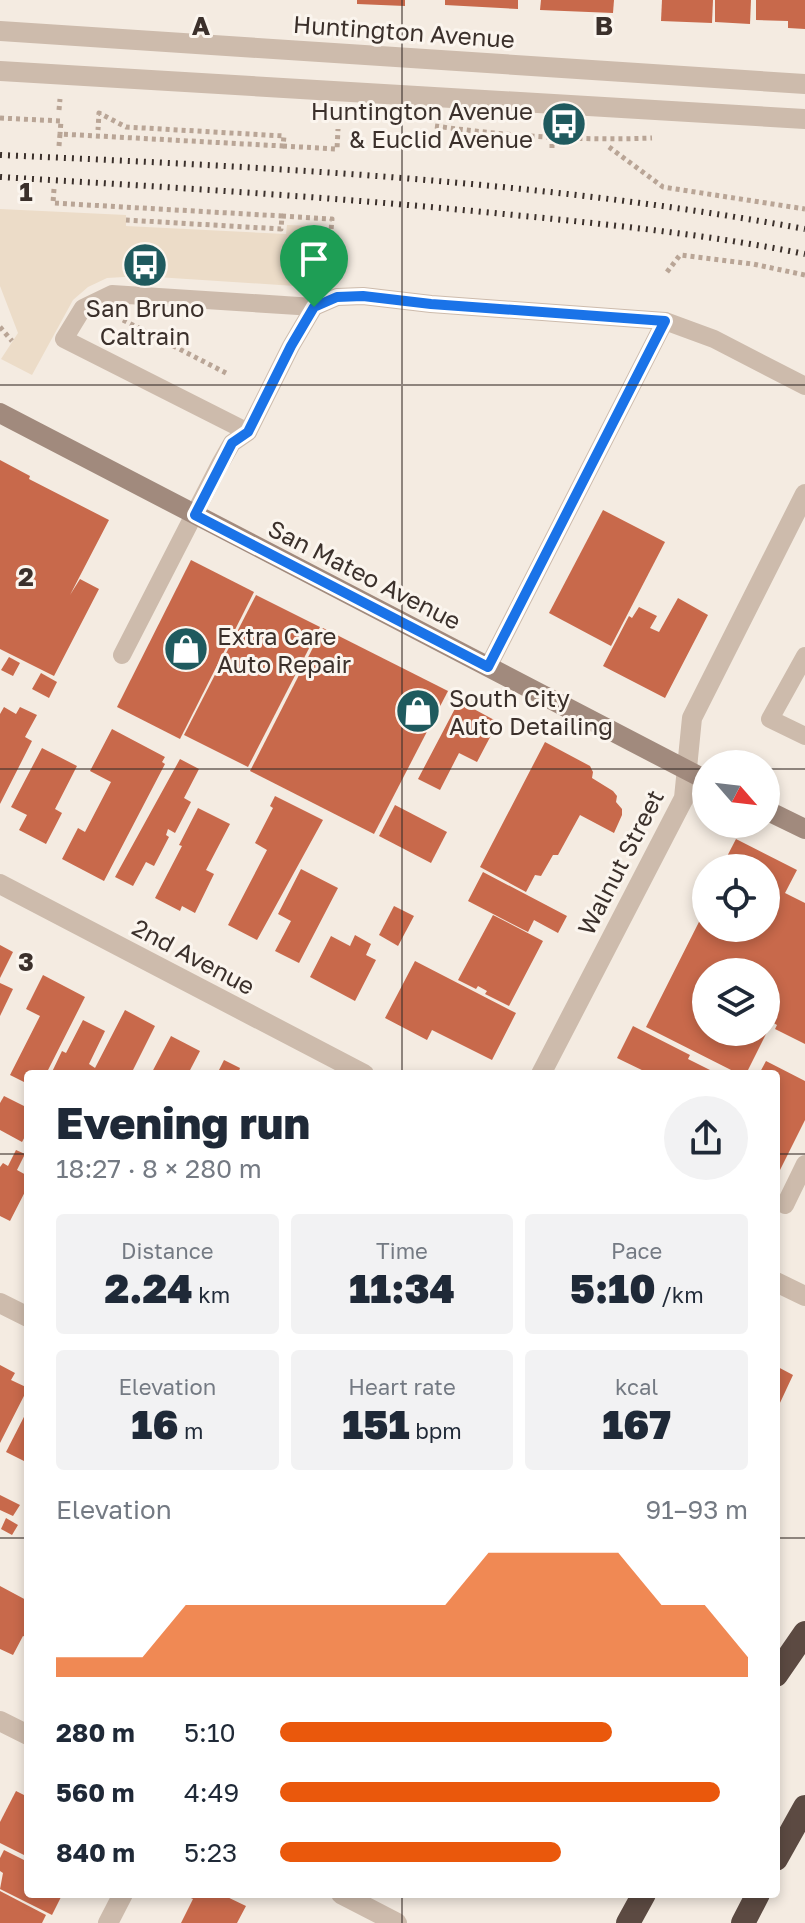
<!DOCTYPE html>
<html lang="en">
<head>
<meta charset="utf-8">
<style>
	body { margin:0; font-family:"Golos Text",sans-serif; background:#f2f2f3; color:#1f2937; height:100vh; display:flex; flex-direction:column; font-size:30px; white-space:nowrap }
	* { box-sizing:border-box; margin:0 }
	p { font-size:26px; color:#747a83 }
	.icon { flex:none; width:44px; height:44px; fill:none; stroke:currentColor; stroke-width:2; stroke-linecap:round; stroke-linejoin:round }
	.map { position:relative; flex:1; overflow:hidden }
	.side { position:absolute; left:24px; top:1070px; width:756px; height:828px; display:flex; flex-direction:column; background:#fff; border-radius:8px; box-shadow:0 4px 12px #0003 }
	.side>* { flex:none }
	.needle { width:52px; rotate:118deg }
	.controls { position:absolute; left:692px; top:750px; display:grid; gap:16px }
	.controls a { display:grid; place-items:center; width:88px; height:88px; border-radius:50%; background:#fff; box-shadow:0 4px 12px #0003; font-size:40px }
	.pin { position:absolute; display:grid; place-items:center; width:68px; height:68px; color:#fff; margin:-82px -34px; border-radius:50% 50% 50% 0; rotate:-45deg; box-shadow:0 0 8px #0007 }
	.pin .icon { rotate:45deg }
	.round { display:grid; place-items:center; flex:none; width:84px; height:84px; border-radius:42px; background:#f2f2f3 }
	.headline { display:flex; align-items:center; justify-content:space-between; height:136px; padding:0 32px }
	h1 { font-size:44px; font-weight:800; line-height:60px }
	.metrics { display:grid; grid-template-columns:repeat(3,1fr); gap:12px; height:136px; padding:8px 32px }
	.metrics div { display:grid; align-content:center; border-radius:8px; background:#f2f2f3; text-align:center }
	.metrics b { font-size:40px; font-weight:800 }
	.metrics small { font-size:22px; font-weight:400 }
	.metrics p { font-size:22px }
	.chart { height:224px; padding:16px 32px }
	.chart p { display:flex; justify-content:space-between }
	.chart svg { width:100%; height:144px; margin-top:8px; fill:#ea580c; opacity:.7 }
	ul { padding:0 32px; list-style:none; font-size:26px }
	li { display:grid; grid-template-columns:128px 96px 1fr; align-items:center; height:60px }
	li i { height:20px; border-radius:10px; background:#ea580c }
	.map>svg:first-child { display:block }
	.plaza { fill:#ecdcc8 }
	.building { fill:#c8694b; fill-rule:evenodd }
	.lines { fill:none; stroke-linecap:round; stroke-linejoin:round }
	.path { stroke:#b9a596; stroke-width:5; stroke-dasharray:4 4; stroke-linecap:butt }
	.service { stroke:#cdbbac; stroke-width:18 }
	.minor { stroke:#cdbbac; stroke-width:20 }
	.tertiary { stroke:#cdbbac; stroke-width:20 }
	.secondary { stroke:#a18a7d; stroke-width:20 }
	.motorway { stroke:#5c4a42; stroke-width:24 }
	.rail { stroke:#3b302b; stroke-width:6; stroke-dasharray:2 6; stroke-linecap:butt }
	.route-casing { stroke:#fff; stroke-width:16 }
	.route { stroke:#1a73e8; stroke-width:10 }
	.grid { fill:none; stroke:#3b302b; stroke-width:2; stroke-opacity:0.55 }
	.labels { text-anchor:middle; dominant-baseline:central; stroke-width:6; stroke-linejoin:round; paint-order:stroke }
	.street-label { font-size:24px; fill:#3b302b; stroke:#fbf5ee }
	.poi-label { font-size:24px; fill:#3b302b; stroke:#fbf5ee; text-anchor:start }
	.grid-label { font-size:26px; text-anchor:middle; font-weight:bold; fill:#3b302b; stroke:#fbf5ee; stroke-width:6; stroke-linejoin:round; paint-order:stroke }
</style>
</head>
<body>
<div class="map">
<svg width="805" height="1923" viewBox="0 0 805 1923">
	<rect width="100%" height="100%" fill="#f4ebe1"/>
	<path class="plaza" d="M 0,209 L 126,215 L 126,226 L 286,234 L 287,225 L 317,226 L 315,262 L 312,274 L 306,282 L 295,286 L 141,276 L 107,278 L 88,287 L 73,300 L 32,375 L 1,359 L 18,333 L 0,286 Z"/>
	<g class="building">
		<path d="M 357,0 L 405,0 L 405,6 L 357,4 Z"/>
		<path d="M 445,0 L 518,0 L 518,9 L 445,5 Z"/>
		<path d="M 541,0 L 614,0 L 613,13 L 540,10 Z"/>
		<path d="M 662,0 L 713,0 L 712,23 L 661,21 Z"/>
		<path d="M 715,0 L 751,0 L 750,24 L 715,22 Z"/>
		<path d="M 756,0 L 805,0 L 805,29 L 788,28 L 788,21 L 756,20 Z"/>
		<path d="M 0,460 L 30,476 L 29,479 L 109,520 L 70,595 L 80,579 L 99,589 L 54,676 L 0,649 Z"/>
		<path d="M 603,510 L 665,542 L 611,646 L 549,613 Z"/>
		<path d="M 191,560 L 254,592 L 180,739 L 117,707 Z"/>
		<path d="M 256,595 L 320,627 L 248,767 L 184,735 Z"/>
		<path d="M 678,598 L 708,615 L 665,698 L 603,666 L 629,616 L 632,618 L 639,607 L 657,616 L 650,628 L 659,632 Z"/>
		<path d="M 323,628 L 448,691 L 374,834 L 250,771 Z"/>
		<path d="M 9,657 L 20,663 L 13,676 L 1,670 Z"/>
		<path d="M 41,673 L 57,682 L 49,698 L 32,689 Z"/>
		<path d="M 459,701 L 498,722 L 477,762 L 459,753 L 440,790 L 418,779 Z"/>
		<path d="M 4,707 L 16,714 L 20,707 L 37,715 L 25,737 L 32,741 L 0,804 L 0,714 Z"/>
		<path d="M 112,729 L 165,757 L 162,762 L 165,764 L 104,881 L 62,859 L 78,828 L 85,832 L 111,782 L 90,771 Z"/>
		<path d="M 545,742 L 590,766 L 593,772 L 592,778 L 613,791 L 617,796 L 616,802 L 622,809 L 622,815 L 614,833 L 580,815 L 558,855 L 553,855 L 541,876 L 535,875 L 526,892 L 480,867 Z"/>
		<path d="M 42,748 L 77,766 L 55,809 L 62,813 L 46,844 L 19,830 L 27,815 L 11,807 Z"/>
		<path d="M 180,759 L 199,769 L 184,798 L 191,802 L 175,833 L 168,829 L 166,835 L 169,837 L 154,866 L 146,862 L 133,886 L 115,877 Z"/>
		<path d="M 275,796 L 323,820 L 257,940 L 228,925 L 267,850 L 255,843 L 273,808 L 270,806 Z"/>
		<path d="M 395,805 L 447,832 L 431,863 L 379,836 Z"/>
		<path d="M 198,808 L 230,824 L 206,870 L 214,874 L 195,913 L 182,906 L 180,911 L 155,898 L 182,846 L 179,845 Z"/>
		<path d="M 736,839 L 797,870 L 785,893 L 805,903 L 805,1044 L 775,1029 L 777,1025 L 772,1022 L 746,1074 L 739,1074 L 646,1027 L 706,908 L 706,928 L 766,928 L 766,868 L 721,868 ZM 706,972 L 766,972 L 766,1032 L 706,1032 Z"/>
		<path d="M 301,869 L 338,888 L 299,963 L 275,951 L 291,921 L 278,914 Z"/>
		<path d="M 483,872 L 567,916 L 558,933 L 534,920 L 528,932 L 468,901 Z"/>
		<path d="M 394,906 L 414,916 L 398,946 L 379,935 Z"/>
		<path d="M 493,915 L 543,941 L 509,1006 L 485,994 L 487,991 L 478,986 L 476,989 L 458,980 Z"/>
		<path d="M 355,935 L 371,944 L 366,955 L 376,960 L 355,1001 L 310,977 L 331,936 L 350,946 Z"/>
		<path d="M 0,945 L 13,952 L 0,978 Z"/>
		<path d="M 415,961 L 516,1013 L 492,1060 L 432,1030 L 427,1040 L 385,1018 Z"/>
		<path d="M 43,975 L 85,997 L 46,1074 L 28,1074 L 28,1084 L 10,1075 L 40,1016 L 26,1009 Z"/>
		<path d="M 0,983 L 13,989 L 0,1016 Z"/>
		<path d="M 125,1010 L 155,1026 L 131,1074 L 51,1074 L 62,1051 L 66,1053 L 83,1020 L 105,1031 L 89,1064 L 95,1068 Z"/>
		<path d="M 633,1026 L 690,1055 L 688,1059 L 712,1071 L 711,1074 L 650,1074 L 617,1058 Z"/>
		<path d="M 171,1036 L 200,1051 L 188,1074 L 151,1074 Z"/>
		<path d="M 224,1060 L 240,1068 L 238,1074 L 217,1074 Z"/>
		<path d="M 766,1061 L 805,1081 L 805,1120 L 776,1178 L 776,1074 L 759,1074 Z"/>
		<path d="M 4,1096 L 28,1108 L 28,1131 L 22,1142 L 0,1130 L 0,1103 Z"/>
		<path d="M 16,1150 L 25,1154 L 17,1170 L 28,1176 L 28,1186 L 10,1221 L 0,1216 L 0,1167 L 3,1163 L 8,1166 Z"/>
		<path d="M 0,1365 L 15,1373 L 11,1380 L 28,1388 L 0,1443 Z"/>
		<path d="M 776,1366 L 793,1375 L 779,1405 L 776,1403 Z"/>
		<path d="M 28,1409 L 28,1463 L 6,1452 Z"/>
		<path d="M 0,1495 L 20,1505 L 13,1516 L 0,1510 Z"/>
		<path d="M 6,1518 L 18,1525 L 12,1535 L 1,1529 Z"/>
		<path d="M 0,1586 L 28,1601 L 28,1638 L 23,1636 L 13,1655 L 0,1649 Z"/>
		<path d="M 16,1791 L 28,1797 L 28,1857 L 0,1843 L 0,1822 Z"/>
		<path d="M 4,1850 L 28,1862 L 28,1894 L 55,1894 L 61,1897 L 52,1915 L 0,1889 L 3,1873 L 0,1871 L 0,1858 Z"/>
		<path d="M 0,1891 L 46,1915 L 42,1923 L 0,1923 Z"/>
		<path d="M 182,1894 L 221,1894 L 246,1906 L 237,1923 L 181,1923 L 193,1899 Z"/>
	</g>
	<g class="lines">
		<g class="path">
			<path d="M 59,110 L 60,99"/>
			<path d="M 0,118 L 61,121 L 60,134"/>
			<path d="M 435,126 C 507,136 580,141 652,138"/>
			<path d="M 552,144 L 552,148"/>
			<path d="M 59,146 L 60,134 L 283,146 L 284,136 L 126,127 L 99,113 L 98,130"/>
			<path d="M 283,146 L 337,149 L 338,129"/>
			<path d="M 609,147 L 663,187 L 805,209"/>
			<path d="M 54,189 L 53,203 L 282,216 L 281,229 L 126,220"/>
			<path d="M 282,216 L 332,219 L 330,242"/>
			<path d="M 667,272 L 680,255 L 753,264 L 805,275"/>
			<path d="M 123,320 L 226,373"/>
			<path d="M 0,327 L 12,341"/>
		</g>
		<g class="service">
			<path d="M 248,432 L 64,339 L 83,308 L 112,294 L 314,307 L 337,297 L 363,296 L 431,304 L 665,321 L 714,339 L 805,386"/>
			<path d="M 122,655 L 220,464 L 232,443 L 248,432 L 291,346 L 314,307"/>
			<path d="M 805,656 L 770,719 L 805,736"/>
			<path d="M 488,667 L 665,321"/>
			<path d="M 785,1205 L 805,1164"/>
		</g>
		<g class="minor">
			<path d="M 0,884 L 364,1074"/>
			<path d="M 541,1074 L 684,798 L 692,718 L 805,494"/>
			<path d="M 776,1282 L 805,1296"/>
			<path d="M 0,1303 L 28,1317"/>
			<path d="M 0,1721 L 28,1735"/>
			<path d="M 341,1894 L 397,1923"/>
			<path d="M 108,1923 L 123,1894"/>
		</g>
		<g class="tertiary">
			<path d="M 0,31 L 805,84"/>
			<path d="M 0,71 L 805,119"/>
		</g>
		<g class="secondary">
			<path d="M 0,413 L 706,780"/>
			<path d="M 766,810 L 805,829"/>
		</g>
		<g class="motorway">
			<path d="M 776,1675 L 805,1633"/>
			<path d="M 776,1859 L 805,1807"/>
			<path d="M 628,1923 L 644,1894"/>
			<path d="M 743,1923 L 758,1894"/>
		</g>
		<g class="rail">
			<path d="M 0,155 C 269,167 539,180 805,229"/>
			<path d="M 0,177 C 168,187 336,197 504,214 C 604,224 706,234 805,254"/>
		</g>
	</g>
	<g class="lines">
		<g class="route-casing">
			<path id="route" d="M 363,296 L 431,304 L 665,321 L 488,667 L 195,515 L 232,443 L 248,432 L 291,346 L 314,307 L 337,297 Z"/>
		</g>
		<use href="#route" class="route"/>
	</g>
	<path class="grid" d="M 402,0 L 402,1074M 0,385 L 805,385M 0,769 L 706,769M 766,769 L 805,769M 0,1154 L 28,1154M 776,1154 L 805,1154M 0,1538 L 28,1538M 776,1538 L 805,1538M 402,1894 L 402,1923"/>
	<defs>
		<g id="bus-disc" transform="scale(2.3)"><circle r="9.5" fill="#1f5a5e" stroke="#fbf5ee"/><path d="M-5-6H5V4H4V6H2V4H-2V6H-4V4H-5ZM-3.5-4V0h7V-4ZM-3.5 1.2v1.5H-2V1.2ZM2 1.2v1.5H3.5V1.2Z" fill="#fff"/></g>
		<g id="shop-disc" transform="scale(2.3)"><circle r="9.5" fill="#1f5a5e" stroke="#fbf5ee"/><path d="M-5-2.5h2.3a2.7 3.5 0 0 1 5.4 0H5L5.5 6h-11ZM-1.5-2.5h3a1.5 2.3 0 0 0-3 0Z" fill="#fff"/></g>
	</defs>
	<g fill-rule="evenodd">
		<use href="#bus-disc" x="564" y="124"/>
		<use href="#bus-disc" x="145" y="265"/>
		<use href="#shop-disc" x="186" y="649"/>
		<use href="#shop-disc" x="418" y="711"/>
	</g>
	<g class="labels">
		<g class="street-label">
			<text transform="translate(404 31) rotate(4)">Huntington Avenue</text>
			<text transform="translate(365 574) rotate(27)">San Mateo Avenue</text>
			<text transform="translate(620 862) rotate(-63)">Walnut Street</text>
			<text transform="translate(194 956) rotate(28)">2nd Avenue</text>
		</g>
		<g class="poi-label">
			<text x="533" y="110" text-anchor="end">Huntington Avenue<tspan x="533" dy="28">&amp; Euclid Avenue</tspan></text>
			<text x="145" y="307" text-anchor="middle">San Bruno<tspan x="145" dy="28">Caltrain</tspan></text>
			<text x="217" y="635">Extra Care<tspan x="217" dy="28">Auto Repair</tspan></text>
			<text x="449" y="697">South City<tspan x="449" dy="28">Auto Detailing</tspan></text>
		</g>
	</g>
	<g class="grid-label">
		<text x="201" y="35">A</text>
		<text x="604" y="35">B</text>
		<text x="26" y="201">1</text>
		<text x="26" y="586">2</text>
		<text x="26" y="971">3</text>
	</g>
</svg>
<div class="controls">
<a><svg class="needle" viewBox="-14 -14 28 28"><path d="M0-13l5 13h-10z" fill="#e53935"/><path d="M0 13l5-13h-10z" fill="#747a83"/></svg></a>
<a><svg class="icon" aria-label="locate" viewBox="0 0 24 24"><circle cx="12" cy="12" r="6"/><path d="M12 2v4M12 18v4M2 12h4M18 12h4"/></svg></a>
<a><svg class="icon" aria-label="layers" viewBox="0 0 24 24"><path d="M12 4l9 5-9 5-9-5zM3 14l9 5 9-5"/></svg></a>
</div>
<div class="pin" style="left:314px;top:307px;background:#1e9e55"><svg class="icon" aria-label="arrive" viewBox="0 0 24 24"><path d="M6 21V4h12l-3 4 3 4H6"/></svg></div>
<section class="side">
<div class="headline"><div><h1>Evening run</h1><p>18:27 · 8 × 280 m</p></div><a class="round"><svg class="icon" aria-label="share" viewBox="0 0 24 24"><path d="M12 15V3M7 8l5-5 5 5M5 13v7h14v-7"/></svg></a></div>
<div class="metrics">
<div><p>Distance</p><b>2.24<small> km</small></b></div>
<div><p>Time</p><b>11:34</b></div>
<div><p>Pace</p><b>5:10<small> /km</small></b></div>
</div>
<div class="metrics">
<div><p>Elevation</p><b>16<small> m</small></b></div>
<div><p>Heart rate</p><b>151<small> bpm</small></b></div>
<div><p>kcal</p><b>167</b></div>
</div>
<div class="chart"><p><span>Elevation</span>91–93 m</p>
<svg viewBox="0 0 160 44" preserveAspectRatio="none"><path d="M0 44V38L10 38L20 38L30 22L40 22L50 22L60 22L70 22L80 22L90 22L100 6L110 6L120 6L130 6L140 22L150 22L160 38V44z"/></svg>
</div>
<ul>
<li><b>280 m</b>5:10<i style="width:71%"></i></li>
<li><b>560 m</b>4:49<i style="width:94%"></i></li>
<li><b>840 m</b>5:23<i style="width:60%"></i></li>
</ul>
</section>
</div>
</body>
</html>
